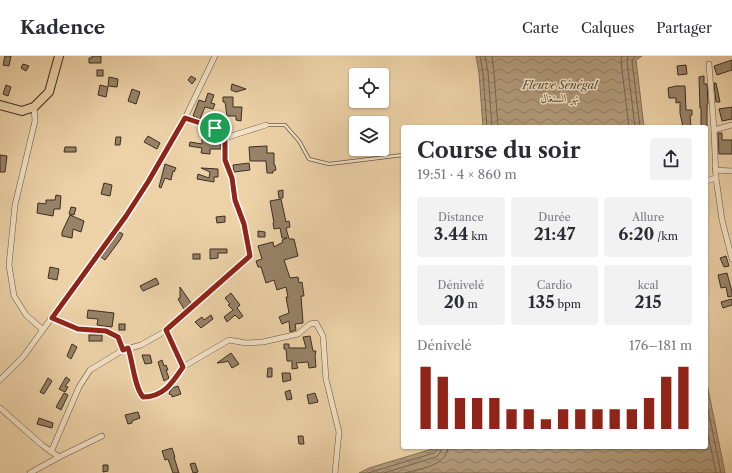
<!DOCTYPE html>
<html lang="fr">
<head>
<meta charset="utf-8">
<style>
	body { margin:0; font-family:"Libre Caslon Text",Amiri,serif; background:#f2f2f3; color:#2b2b33; height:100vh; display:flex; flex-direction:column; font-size:15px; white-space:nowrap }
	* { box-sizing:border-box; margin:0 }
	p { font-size:13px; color:#7c7c81 }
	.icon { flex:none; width:22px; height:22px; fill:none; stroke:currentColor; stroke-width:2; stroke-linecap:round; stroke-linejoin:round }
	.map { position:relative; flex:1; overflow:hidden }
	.panel { position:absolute; left:401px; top:69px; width:307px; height:324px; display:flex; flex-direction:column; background:#fff; border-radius:4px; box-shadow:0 1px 3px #0004 }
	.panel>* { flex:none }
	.controls { position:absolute; left:349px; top:12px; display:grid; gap:8px }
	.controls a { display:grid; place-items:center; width:40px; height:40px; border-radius:4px; background:#fff; box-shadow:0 1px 3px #0004; font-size:20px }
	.pin { position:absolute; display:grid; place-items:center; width:34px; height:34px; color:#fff; margin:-17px; border:2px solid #fff; border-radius:50%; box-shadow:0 1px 4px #0007 }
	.round { display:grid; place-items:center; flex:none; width:42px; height:42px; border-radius:4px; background:#f2f2f3 }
	.head { display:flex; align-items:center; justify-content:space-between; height:68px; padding:0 16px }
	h1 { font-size:22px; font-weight:700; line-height:30px }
	.stats { display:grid; grid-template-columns:repeat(3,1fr); gap:6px; height:68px; padding:4px 16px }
	.stats div { display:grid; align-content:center; border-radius:4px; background:#f2f2f3; text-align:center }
	.stats b { font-size:17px; font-weight:700 }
	.stats small { font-size:11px; font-weight:400 }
	.stats p { font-size:11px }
	.chart { height:112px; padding:8px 16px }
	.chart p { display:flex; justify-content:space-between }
	.chart svg { width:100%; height:72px; margin-top:4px; stroke:#8f2418; stroke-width:6 }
	header { display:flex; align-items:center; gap:24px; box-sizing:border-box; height:56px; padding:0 20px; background:#fff; border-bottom:1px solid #e1e1e2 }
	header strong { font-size:19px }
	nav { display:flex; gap:22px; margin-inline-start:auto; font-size:14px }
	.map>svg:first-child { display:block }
	.water { fill:url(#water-waves); stroke:#826e58 }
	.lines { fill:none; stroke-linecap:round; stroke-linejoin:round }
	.shore { stroke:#76644f; stroke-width:1 }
	.building { fill:#988368; stroke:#3c2d23 }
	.service-casing { stroke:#685644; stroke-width:4 }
	.minor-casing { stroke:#685644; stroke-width:6 }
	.primary-casing { stroke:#3c2d23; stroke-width:10 }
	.service { stroke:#f3e2c6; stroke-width:2.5 }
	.minor { stroke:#f3e2c6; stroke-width:5 }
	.primary { stroke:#edd2a8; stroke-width:8 }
	.route-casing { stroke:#fff; stroke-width:8 }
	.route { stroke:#8f2418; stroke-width:5 }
	.labels { text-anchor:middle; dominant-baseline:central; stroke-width:3; stroke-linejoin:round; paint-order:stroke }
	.water-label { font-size:11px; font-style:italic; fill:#594839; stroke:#f3e2c6 }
</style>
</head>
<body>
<header>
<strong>Kadence</strong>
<nav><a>Carte</a><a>Calques</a><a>Partager</a></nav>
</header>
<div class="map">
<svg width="732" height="417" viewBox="0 0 732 417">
	<defs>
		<pattern id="water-waves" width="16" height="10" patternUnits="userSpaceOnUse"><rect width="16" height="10" fill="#b19a7b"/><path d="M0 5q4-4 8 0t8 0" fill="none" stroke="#917e64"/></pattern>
	</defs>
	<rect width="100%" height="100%" fill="#edd2a8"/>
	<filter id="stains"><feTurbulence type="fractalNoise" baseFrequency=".005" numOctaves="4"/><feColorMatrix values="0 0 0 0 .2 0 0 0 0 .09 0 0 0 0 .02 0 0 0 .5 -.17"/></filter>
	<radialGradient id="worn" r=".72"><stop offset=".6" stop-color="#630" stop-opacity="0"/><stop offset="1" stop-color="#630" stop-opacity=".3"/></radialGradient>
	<g class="water">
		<path d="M 476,0 L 642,0 L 636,4 L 644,71 L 483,71 L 479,17 Z"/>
		<path d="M 706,323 L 725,417 L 359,417 L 369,412 L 439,391 L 706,391 Z"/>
	</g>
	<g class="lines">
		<g class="shore">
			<path d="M 480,0 L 483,17 L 487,71"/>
			<path d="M 485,0 L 488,16 L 492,71"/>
			<path d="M 492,0 L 494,16 L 498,71"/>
			<path d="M 622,0 L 621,6 L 629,71"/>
			<path d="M 628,0 L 627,6 L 635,71"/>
			<path d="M 635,0 L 632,5 L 640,71"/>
			<path d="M 706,344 L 721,417"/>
			<path d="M 706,369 L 716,417"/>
			<path d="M 368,417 L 434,397 L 436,395 L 437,391"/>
			<path d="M 384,417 L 436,401 L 440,397 L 442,391"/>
			<path d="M 405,417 C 419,413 447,410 448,391"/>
		</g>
	</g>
	<g class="building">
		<path d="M 5,0 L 11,0 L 9,10 L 3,9 Z"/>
		<path d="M 92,0 L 101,0 L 101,7 L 89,7 L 89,2 L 92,2 Z"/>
		<path d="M 732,4 L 732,14 L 717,19 L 714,10 Z"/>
		<path d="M 23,8 L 29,10 L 26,15 L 21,12 Z"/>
		<path d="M 686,9 L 687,18 L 678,19 L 677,10 Z"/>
		<rect x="97" y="14" width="6" height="6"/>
		<path d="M 191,20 L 196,23 L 192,28 L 188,24 Z"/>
		<path d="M 704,20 L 704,28 L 707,28 L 708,48 L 707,48 L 707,70 L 701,70 L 701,52 L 700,52 L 699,21 Z"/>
		<path d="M 109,21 L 118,23 L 117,31 L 108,30 Z"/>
		<path d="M 714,27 L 716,27 L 720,46 L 716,46 Z"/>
		<path d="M 232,28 L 246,33 L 236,36 L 231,34 Z"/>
		<path d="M 6,29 L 11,31 L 8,40 L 3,38 Z"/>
		<path d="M 100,29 L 108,31 L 106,41 L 98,39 Z"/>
		<path d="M 676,30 L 685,30 L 686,54 L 692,54 L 692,59 L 690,60 L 691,71 L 683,71 L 680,57 L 680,46 L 676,47 L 676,42 L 669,42 L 668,32 Z"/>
		<path d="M 132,33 L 140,36 L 136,48 L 128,45 Z"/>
		<path d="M 208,37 L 214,39 L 211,47 L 215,48 L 213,53 L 205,51 L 200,63 L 193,60 L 199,44 L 205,46 Z"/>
		<path d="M 223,41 L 233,41 L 233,51 L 242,51 L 241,65 L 236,64 L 236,60 L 227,60 L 225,46 L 223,46 Z"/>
		<path d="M 732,51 L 732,63 L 722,65 L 719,53 Z"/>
		<path d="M 718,77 L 722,77 L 722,84 L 732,84 L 732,98 L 719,98 Z"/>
		<path d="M 148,80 L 160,87 L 157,93 L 144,86 Z"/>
		<path d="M 116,81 L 121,81 L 120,89 L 115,89 Z"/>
		<path d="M 202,83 L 212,86 L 211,88 L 221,88 L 221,93 L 210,93 L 210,98 L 201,97 L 202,92 L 189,90 L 190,86 L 202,88 Z"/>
		<path d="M 267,90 L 267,97 L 274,97 L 274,109 L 275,109 L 276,114 L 273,115 L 273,117 L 267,117 L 266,105 L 250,105 L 249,91 Z"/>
		<path d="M 65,91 L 76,91 L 76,96 L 64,96 Z"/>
		<path d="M 0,99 L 7,100 L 5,116 L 0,116 Z"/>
		<path d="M 249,107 L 250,114 L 234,116 L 233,109 Z"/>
		<path d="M 165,108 L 176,112 L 174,116 L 173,115 L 171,124 L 165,122 L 161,132 L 159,131 Z"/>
		<path d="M 201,112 L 218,113 L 218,121 L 214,121 L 214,126 L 197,123 L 198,118 L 209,122 L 210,116 Z"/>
		<path d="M 104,127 L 112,129 L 110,140 L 101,138 Z"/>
		<path d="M 283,134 L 283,142 L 279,142 L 278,135 Z"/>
		<path d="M 56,139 L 61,140 L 60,153 L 54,153 L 53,160 L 37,157 L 38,147 L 46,148 L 46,144 L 55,144 Z"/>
		<path d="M 281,143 L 286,166 L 289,165 L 290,171 L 286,172 L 289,183 L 294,183 L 298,200 L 284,204 L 290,222 L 298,221 L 299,227 L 302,226 L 304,240 L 301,240 L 303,267 L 295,268 L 296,274 L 290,276 L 289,265 L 282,268 L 279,261 L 289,257 L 286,241 L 288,241 L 286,231 L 277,234 L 274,224 L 266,227 L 261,211 L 258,211 L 256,205 L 262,203 L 258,190 L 273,186 L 274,191 L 283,186 L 282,184 L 287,182 L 282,182 L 280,172 L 274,173 L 273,167 L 274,167 L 270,145 Z"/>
		<path d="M 71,151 L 76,152 L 74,159 L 69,158 Z"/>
		<path d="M 70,159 L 84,165 L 81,176 L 73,173 L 72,182 L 62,180 L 62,176 Z"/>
		<path d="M 225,160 L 225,166 L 217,167 L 216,161 Z"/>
		<path d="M 258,175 L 265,176 L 265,181 L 258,181 Z"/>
		<path d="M 119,176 L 123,178 L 120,184 L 105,204 L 101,201 Z"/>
		<path d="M 210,193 L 227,193 L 227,197 L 218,197 L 218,202 L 210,203 Z"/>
		<rect x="193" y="198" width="7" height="5"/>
		<path d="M 726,200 L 729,210 L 724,211 L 720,202 Z"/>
		<path d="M 50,211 L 59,213 L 57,224 L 48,222 Z"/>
		<path d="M 727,217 L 732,236 L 732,240 L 728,241 L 726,231 L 721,232 L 718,219 Z"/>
		<path d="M 156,222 L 159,228 L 143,235 L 140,230 Z"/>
		<path d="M 180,231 L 191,247 L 184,253 L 178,243 L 180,242 Z"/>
		<path d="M 231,237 L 240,249 L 237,252 L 243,260 L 239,263 L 235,259 L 227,266 L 224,261 L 233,254 L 228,249 L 230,248 L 225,242 Z"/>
		<path d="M 732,243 L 732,249 L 723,252 L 721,246 Z"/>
		<path d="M 88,254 L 114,257 L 112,271 L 97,269 L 98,263 L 87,262 Z"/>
		<path d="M 211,259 L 213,263 L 201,272 L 195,266 L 202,261 L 204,264 Z"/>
		<rect x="119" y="268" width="6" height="6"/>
		<rect x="89" y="279" width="13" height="6"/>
		<path d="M 310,280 L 313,295 L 316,295 L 315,300 L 316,311 L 309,312 L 308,306 L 296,307 L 298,312 L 292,313 L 292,305 L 287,305 L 286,293 L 284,293 L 284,288 L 289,288 L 289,292 L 306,292 L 303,281 Z"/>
		<path d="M 72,288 L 77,291 L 71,303 L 67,300 Z"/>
		<path d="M 231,297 L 239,308 L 232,312 L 228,305 L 225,306 L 217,307 Z"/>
		<path d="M 142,299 L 150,299 L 152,307 L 145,308 Z"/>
		<path d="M 162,304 L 164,310 L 166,309 L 168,314 L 166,314 L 169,322 L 164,325 L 158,306 Z"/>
		<path d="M 268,312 L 272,312 L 272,321 L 267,321 Z"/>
		<path d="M 282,317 L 290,317 L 291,324 L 283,326 Z"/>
		<path d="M 66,321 L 70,324 L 65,330 L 68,331 L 65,336 L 59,333 Z"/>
		<path d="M 48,322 L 52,325 L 44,338 L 40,336 Z"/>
		<path d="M 178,330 L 181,338 L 172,341 L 172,339 L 169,338 L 170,335 L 172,332 Z"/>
		<path d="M 290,334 L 292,343 L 287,344 L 285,336 Z"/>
		<path d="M 64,337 L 68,339 L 61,354 L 56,351 Z"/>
		<path d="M 315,337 L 318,346 L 309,348 L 307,339 Z"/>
		<path d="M 138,356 L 140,362 L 132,365 L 132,367 L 128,368 L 125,359 Z"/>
		<path d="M 39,362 L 53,367 L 52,372 L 37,368 Z"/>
		<path d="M 298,380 L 303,380 L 304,388 L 299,388 Z"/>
		<path d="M 172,392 L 175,401 L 174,401 L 179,417 L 173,417 L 168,403 L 165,404 L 162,395 Z"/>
		<path d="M 195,407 L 198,416 L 193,417 L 190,408 Z"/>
		<path d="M 103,409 L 108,409 L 108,415 L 103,416 Z"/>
	</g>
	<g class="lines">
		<g class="service-casing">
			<path id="service" d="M 266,69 L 285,69 L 299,85 L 309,103 L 329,108 L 403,99"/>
		</g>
		<g class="minor-casing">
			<g id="minor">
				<path d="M 709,8 L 714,74 L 716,122 L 722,164 L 732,203"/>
				<path d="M 34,51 L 35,65 L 15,149 L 9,209 L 14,240 L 26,259 L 42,273"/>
				<path d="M 714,74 L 732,69"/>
				<path d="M 225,82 L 266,69"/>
				<path d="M 715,114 L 732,115"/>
				<path d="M 706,125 L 716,122"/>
				<path d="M 52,261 L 78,273 L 106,275 L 118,281 L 123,294"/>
				<path d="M 166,274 L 183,311"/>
				<path d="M 128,292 C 132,306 134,330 143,341 L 146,341 L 164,335 L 173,325 L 183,311 L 229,284 L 246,287 L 263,286 L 298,278 L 310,268 L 316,267 L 323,280 L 326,323 L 339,376 L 335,417"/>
				<path d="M 0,324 L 23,301 L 126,160 L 148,126 L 185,62 L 215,0"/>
				<path d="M 0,352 L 42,389 L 59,401"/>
				<path d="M 51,396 L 79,331 L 90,314 L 123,294 L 141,289 L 164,276 L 250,200 L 244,168 L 235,144 L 232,122 L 225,104 L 225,82 L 221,75 L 215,72 L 185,62"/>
				<path d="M 30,417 L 59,401 L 102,380"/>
			</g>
		</g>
		<g class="primary-casing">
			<path id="primary" d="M 0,49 L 22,55 L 34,51 L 49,36 L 59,0"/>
		</g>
		<use href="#service" class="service"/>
		<use href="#minor" class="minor"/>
		<use href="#primary" class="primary"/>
	</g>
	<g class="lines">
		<g class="route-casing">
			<path id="route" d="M 185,62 L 215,72 L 221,75 L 225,82 L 225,104 L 232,122 L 235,144 L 244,168 L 250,200 L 166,274 L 183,311 C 173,326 164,341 143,341 C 134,330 133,306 128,292 L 123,294 L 118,281 L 106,275 L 78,273 L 52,262 L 126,160 L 148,126 Z"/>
		</g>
		<use href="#route" class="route"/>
	</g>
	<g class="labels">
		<g class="water-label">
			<text x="560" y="29">Fleuve Sénégal<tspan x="560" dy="13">نهر السنغال</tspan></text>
		</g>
	</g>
	<rect width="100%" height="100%" filter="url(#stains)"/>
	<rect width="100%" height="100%" fill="url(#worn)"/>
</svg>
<div class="controls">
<a><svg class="icon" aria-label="locate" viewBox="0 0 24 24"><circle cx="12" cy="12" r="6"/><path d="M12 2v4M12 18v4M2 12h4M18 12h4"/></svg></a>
<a><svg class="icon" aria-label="layers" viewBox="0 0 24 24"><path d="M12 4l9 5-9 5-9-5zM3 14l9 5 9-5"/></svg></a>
</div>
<div class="pin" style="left:215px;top:72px;background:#1e9e55"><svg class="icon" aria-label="arrive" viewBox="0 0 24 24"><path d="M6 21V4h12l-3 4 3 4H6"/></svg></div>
<section class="panel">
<div class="head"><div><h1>Course du soir</h1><p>19:51 · 4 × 860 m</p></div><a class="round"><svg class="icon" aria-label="share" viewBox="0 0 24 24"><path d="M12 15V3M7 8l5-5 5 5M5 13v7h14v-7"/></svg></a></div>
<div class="stats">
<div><p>Distance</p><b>3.44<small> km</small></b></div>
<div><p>Durée</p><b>21:47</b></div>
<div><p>Allure</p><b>6:20<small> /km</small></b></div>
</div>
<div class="stats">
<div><p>Dénivelé</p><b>20<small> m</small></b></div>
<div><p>Cardio</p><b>135<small> bpm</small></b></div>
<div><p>kcal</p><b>215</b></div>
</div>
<div class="chart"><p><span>Dénivelé</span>176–181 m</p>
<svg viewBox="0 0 160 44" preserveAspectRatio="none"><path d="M5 44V6M15 44V12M25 44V25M35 44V25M45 44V25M55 44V32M65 44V32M75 44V38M85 44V32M95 44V32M105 44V32M115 44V32M125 44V32M135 44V25M145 44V12M155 44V6"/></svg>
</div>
</section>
</div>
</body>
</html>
